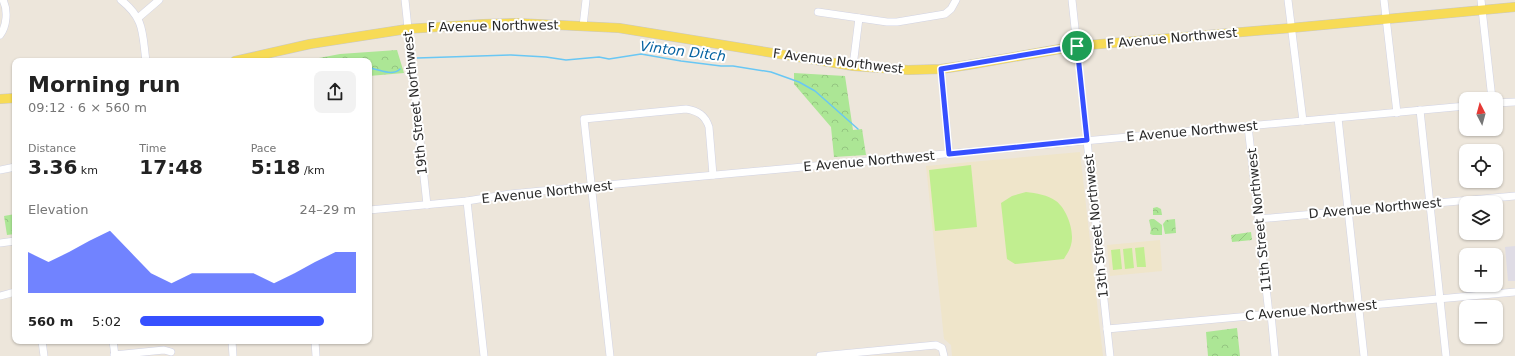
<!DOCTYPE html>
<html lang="en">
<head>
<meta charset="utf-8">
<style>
	body { margin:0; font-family:"DejaVu Sans",sans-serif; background:#f2f2f2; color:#222; height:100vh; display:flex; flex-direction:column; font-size:15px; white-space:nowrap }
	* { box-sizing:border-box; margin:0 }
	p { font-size:13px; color:#767676 }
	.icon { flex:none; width:22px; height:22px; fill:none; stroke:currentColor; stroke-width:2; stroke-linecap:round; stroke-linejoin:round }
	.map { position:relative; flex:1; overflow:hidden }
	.side { position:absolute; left:12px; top:58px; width:360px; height:286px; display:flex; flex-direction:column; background:#fff; border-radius:8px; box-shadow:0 1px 3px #0004 }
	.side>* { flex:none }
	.needle { width:26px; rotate:354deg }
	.controls { position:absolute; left:1459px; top:92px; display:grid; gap:8px }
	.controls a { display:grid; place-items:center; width:44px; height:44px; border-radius:8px; background:#fff; box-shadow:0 1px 3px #0004; font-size:20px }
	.pin { position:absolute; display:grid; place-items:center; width:34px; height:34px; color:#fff; margin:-17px; border:2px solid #fff; border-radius:50%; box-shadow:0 1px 4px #0007 }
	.round { display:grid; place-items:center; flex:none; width:42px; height:42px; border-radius:8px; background:#f2f2f2 }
	.summary { display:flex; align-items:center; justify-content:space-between; height:68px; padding:0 16px }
	h1 { font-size:22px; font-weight:600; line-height:30px }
	.metrics { display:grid; grid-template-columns:repeat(3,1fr); gap:6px; height:68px; padding:4px 16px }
	.metrics div { display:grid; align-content:center }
	.metrics b { font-size:20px; font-weight:600 }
	.metrics small { font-size:11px; font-weight:400 }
	.metrics p { font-size:11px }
	.chart { height:112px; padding:8px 16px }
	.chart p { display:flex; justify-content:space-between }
	.chart svg { width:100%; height:72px; margin-top:4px; fill:#3650ff; opacity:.7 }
	ul { padding:0 16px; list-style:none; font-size:13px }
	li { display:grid; grid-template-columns:64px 48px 1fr; align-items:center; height:30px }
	li i { height:10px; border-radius:5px; background:#3650ff }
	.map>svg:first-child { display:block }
	.industrial { fill:#dfdce5 }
	.education { fill:#efe5ca }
	.park { fill:url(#park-crowns) }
	.garden { fill:url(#garden-furrows) }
	.pitch { fill:#c1ee90 }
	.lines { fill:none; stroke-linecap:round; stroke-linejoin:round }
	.stream { stroke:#69c7f4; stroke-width:1.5 }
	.minor-casing { stroke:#d1d3e4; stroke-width:8 }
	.major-casing { stroke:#c8c8c8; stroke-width:10 }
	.minor { stroke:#fff; stroke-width:7 }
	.major { stroke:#f7db56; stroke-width:9 }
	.route-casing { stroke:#fff; stroke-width:8 }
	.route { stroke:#3650ff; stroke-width:5 }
	.labels { text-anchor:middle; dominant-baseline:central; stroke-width:4; stroke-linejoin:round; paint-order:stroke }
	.street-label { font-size:13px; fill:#2a2a2a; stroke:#fff }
	.water-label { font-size:14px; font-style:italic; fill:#0763a1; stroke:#fff }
</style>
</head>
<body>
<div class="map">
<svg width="1515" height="356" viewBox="0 0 1515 356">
	<defs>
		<pattern id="park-crowns" width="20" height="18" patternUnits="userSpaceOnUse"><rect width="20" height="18" fill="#ace695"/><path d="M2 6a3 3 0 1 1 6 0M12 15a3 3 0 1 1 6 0" fill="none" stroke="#94c581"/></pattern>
		<pattern id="garden-furrows" width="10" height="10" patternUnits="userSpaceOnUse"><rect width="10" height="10" fill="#ace695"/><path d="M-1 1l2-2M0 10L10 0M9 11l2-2" fill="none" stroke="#94c581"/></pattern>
	</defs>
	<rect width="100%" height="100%" fill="#ede6db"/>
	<path class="industrial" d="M 1515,246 L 1515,281 L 1508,281 L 1505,247 Z"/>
	<g class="education">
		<path d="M 1080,152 L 1103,356 L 952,356 L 951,345 L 944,339 L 926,166 Z"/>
		<path d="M 1160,240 L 1162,271 L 1110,276 L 1107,245 Z"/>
	</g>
	<g class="park">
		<path d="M 397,50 L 404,73 L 369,76 L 369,61 L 303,61 L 340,54 Z"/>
		<path d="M 794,73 L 845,76 L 853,130 L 862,129 L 866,155 L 834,157 L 831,127 L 794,84 Z"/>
		<path d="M 1157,207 L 1161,209 L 1162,215 L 1153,215 L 1153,208 Z"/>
		<path d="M 15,214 L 15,234 L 7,235 L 4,216 Z"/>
		<path d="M 1151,219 L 1154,219 L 1162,225 L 1162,235 L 1153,235 L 1150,234 L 1151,229 L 1149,220 Z"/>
		<path d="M 1175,219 L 1176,233 L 1165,234 L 1163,224 L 1166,220 Z"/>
		<path d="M 1237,328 L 1240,356 L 1208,356 L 1206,332 Z"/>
	</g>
	<path class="garden" d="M 1251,232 L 1252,240 L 1232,242 L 1231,235 Z"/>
	<g class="pitch">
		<path d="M 971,165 L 977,227 L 935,231 L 929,170 Z"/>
		<path d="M 1026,192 C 1036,193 1048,195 1056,201 C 1067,209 1075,232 1071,245 C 1070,250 1066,255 1064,259 L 1015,264 L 1007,259 L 1001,203 L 1012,196 Z"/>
		<path d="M 1144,247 L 1146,267 L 1137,267 L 1135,248 Z"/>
		<path d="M 1132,248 L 1134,268 L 1125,269 L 1123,249 Z"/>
		<path d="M 1120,249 L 1122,269 L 1113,270 L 1111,250 Z"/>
	</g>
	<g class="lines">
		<g class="stream">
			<path d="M 417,58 L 511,55 L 546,57 L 566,60 L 599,57 L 609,59 L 641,54 L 681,61 L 721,66 L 733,66 L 771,72 L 799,82 L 815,91 L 858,129"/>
			<path d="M 369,68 C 380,69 392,77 400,69"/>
		</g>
		<g class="minor-casing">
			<g id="minor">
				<path d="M 121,0 C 145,19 142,33 146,61"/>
				<path d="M 405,0 L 427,205"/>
				<path d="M 1072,0 L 1110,356"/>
				<path d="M 1288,0 L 1303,121"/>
				<path d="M 1384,0 L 1397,113"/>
				<path d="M 1481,0 L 1492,99"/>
				<path d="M 818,12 L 887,22 L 897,22 L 945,14 L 951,9 L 956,0"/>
				<path d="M 138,18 L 159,0"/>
				<path d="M 583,26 L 586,0"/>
				<path d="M 0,35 C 7,26 8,10 3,0"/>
				<path d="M 853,66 L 859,18"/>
				<path d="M 941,69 L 949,153"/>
				<path d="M 1496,103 L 1515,102"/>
				<path d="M 1420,110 L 1446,356"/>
				<path d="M 1338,118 L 1364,356"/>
				<path d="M 1248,126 L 1269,314"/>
				<path d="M 0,170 L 15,167"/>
				<path d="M 467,201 L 484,356"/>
				<path d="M 369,210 L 467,201 L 510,194 L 552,190 L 1466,106"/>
				<path d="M 1258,219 L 1515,196"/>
				<path d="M 0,243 L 15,241"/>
				<path d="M 0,296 L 15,292"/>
				<path d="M 1271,314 L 1275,356"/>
				<path d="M 1107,329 L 1515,292"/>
				<path d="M 42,341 L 44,356"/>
				<path d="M 113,341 L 115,356"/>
				<path d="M 232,341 L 233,356"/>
				<path d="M 315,341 L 316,356"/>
				<path d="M 114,355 L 164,350 L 171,352"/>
				<path d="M 610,356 L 584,119 L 686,109 C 698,111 705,115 709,127 L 713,175"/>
				<path d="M 820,356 L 936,345 L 942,348 L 944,356"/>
			</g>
		</g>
		<g class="major-casing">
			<g id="major">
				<path d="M 235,61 L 310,44 L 407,29 L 483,24 L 517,23 L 619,28 L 853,66 L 908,70 L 941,69 L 968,65 L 1077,46 L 1291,28 L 1515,7"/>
				<path d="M 0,99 L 15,98"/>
			</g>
		</g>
		<use href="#minor" class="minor"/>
		<use href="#major" class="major"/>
	</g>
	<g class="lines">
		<g class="route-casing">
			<path id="route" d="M 1077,46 L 1087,140 L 949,154 L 941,69 Z"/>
		</g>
		<use href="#route" class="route"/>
	</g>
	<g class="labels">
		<g class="street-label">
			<text transform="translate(493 26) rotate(-1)">F Avenue Northwest</text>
			<text transform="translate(1172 38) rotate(-5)">F Avenue Northwest</text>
			<text transform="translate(838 61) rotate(7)">F Avenue Northwest</text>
			<text transform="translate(415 103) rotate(-96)">19th Street Northwest</text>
			<text transform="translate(1192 131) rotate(-5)">E Avenue Northwest</text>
			<text transform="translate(869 161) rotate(-5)">E Avenue Northwest</text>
			<text transform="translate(547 192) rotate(-6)">E Avenue Northwest</text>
			<text transform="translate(1375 208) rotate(-5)">D Avenue Northwest</text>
			<text transform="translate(1259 220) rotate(-96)">11th Street Northwest</text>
			<text transform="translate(1096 226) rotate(-96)">13th Street Northwest</text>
			<text transform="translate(1311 310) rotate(-5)">C Avenue Northwest</text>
		</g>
		<g class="water-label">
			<text transform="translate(683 51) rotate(7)">Vinton Ditch</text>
		</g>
	</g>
</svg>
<div class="controls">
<a><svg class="needle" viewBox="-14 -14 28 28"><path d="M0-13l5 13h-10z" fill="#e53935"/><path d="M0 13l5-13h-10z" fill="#767676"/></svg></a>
<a><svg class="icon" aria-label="locate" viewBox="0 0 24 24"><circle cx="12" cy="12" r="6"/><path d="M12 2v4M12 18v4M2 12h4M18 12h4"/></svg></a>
<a><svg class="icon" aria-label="layers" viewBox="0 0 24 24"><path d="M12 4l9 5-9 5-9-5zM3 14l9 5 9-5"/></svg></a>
<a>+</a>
<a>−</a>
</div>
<div class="pin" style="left:1077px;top:46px;background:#1e9e55"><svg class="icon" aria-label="arrive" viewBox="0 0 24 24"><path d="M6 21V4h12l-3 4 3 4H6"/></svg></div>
<section class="side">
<div class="summary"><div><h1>Morning run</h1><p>09:12 · 6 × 560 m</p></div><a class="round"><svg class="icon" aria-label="share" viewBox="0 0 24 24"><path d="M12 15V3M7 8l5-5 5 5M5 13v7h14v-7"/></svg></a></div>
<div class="metrics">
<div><p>Distance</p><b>3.36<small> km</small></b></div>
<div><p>Time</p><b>17:48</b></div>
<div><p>Pace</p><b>5:18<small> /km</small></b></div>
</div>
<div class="chart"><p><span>Elevation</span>24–29 m</p>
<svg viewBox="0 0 160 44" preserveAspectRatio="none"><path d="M0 44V19L10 25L20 19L30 12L40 6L50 19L60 32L70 38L80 32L90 32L100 32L110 32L120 38L130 32L140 25L150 19L160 19V44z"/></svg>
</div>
<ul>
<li><b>560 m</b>5:02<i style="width:85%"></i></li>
</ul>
</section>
</div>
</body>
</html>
